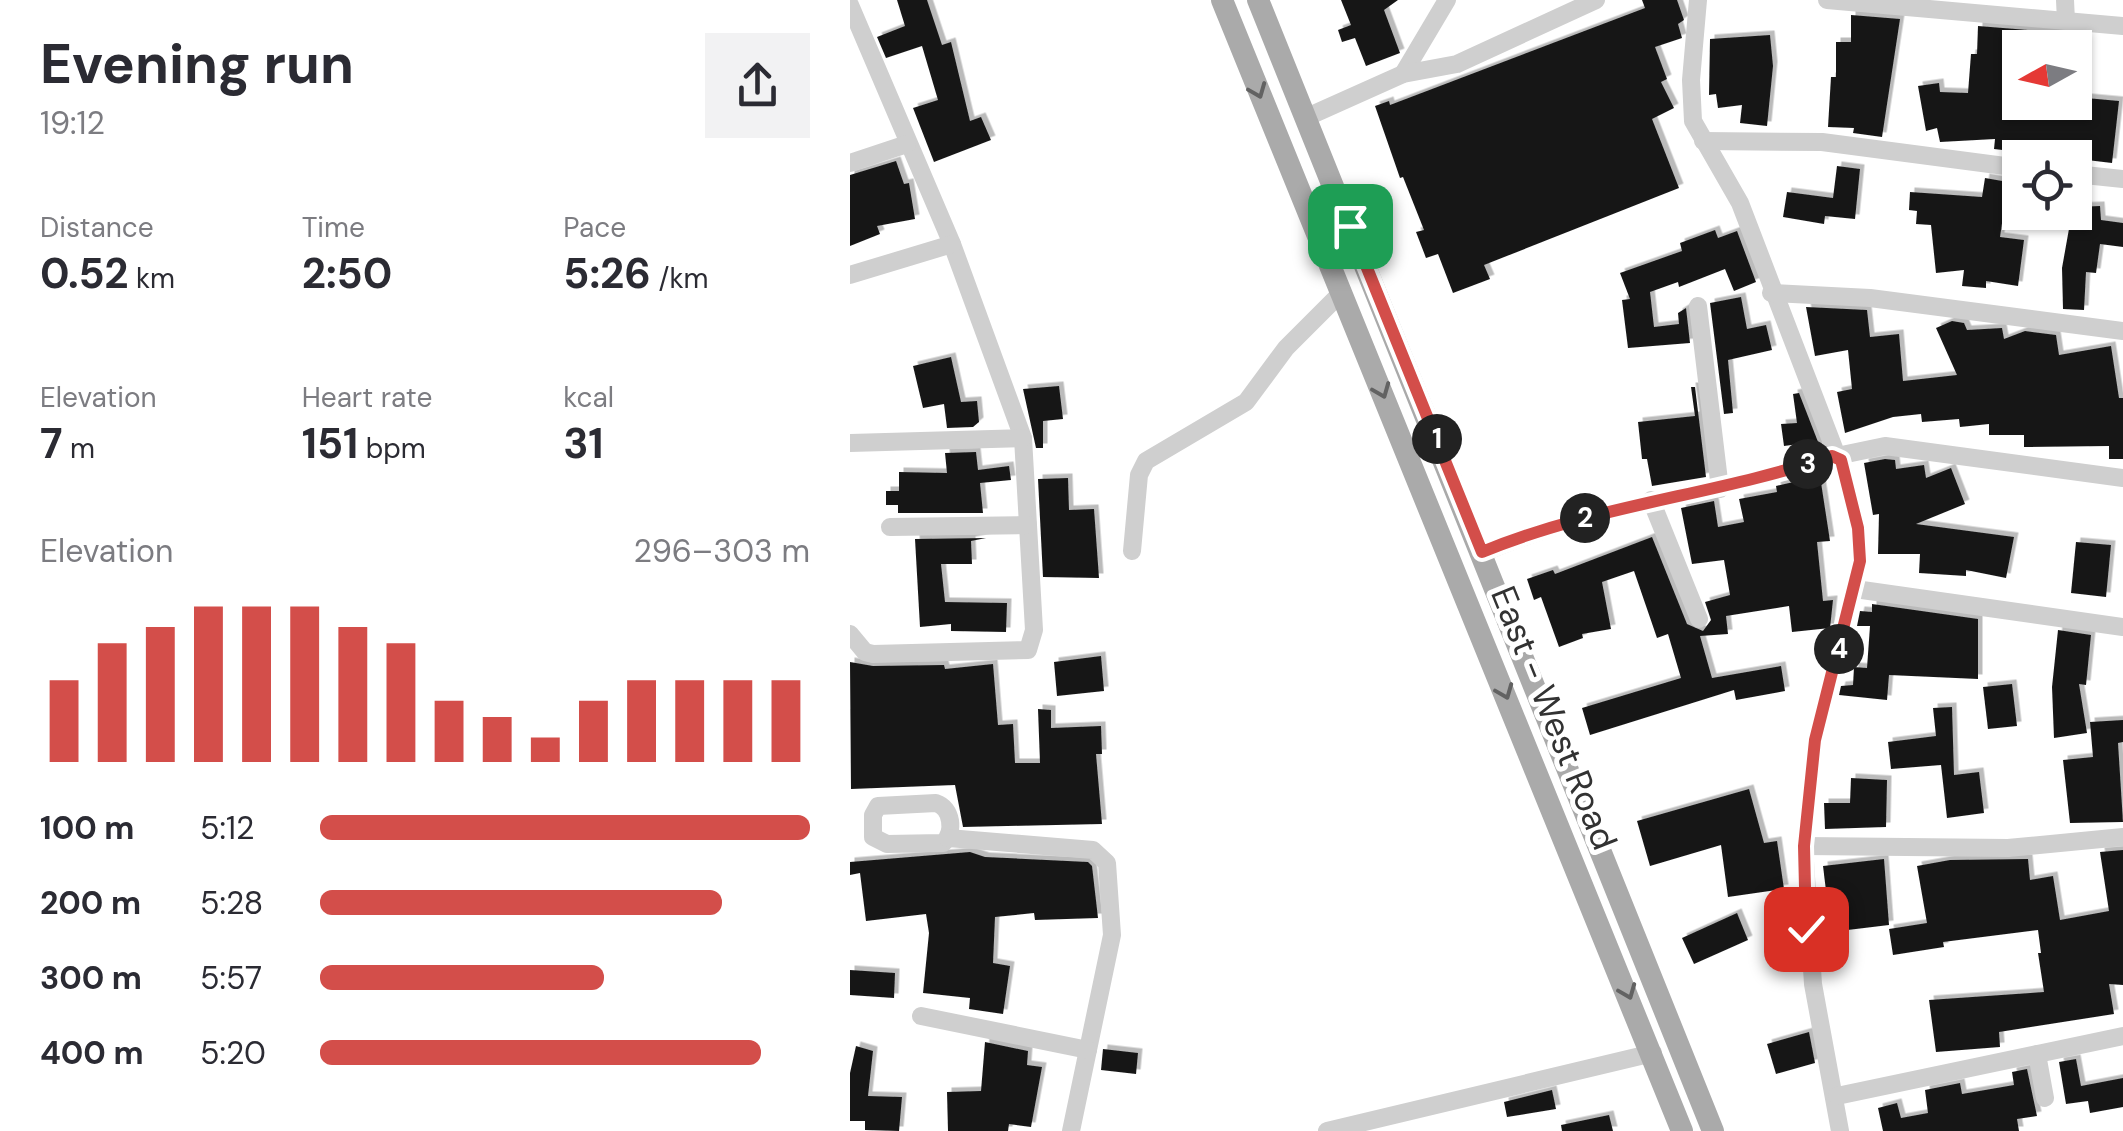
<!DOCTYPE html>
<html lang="en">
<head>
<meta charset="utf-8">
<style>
	body { margin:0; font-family:"DM Sans",sans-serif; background:#f2f2f3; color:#2b2b33; height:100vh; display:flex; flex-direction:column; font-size:38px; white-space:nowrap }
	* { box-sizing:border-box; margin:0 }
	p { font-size:32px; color:#7c7c81 }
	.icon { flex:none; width:55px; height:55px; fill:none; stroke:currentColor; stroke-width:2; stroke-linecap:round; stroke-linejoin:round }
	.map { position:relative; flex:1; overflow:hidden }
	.sheet { display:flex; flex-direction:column; background:#fff; width:850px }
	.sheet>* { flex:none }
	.needle { width:65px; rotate:262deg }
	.buttons { position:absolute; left:1152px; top:30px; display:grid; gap:20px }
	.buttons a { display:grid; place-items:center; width:90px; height:90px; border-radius:0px; background:#fff; box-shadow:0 2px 8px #0004; font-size:50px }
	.pin { position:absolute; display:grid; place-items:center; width:85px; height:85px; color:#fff; margin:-42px; border-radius:20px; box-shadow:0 5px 15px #0006 }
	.km { position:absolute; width:50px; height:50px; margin:-25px; border-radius:50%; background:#222; color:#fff; font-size:28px; line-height:50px; text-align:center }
	.round { display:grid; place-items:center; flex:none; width:105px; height:105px; border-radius:0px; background:#f2f2f3 }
	.head { display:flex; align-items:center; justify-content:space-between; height:170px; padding:0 40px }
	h1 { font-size:55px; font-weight:700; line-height:75px }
	.figures { display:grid; grid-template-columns:repeat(3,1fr); gap:15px; height:170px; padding:10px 40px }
	.figures div { display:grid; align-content:center }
	.figures b { font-size:42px; font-weight:700 }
	.figures small { font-size:28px; font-weight:400 }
	.figures p { font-size:28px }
	.chart { height:280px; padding:20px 40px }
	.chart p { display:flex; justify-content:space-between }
	.chart svg { width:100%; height:180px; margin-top:10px; stroke:#d34e4a; stroke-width:6 }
	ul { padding:0 40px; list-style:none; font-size:32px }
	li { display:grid; grid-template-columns:160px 120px 1fr; align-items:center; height:75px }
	li i { height:25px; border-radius:12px; background:#d34e4a }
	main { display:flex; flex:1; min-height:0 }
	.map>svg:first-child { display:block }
	.building { fill:#191919; filter:url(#shadow) }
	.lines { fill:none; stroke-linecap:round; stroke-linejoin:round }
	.minor { stroke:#cfcfcf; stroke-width:18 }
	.major { stroke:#aaa; stroke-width:22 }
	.oneway { stroke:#626262 }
	.route-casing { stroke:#fff; stroke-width:20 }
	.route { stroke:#d34e4a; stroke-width:12 }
	.labels { text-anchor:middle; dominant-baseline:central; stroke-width:10; stroke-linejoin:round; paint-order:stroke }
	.street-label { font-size:35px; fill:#323232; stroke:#fff }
</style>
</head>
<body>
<main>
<section class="sheet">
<div class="head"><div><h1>Evening run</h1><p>19:12</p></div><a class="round"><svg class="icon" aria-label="share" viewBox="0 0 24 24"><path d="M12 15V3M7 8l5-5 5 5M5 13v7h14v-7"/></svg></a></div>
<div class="figures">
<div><p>Distance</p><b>0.52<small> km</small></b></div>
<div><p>Time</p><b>2:50</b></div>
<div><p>Pace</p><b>5:26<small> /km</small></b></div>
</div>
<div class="figures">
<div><p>Elevation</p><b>7<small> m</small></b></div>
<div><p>Heart rate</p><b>151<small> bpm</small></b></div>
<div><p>kcal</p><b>31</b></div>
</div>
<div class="chart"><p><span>Elevation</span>296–303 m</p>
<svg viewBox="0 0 160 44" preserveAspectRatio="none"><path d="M5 44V24M15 44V15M25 44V11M35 44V6M45 44V6M55 44V6M65 44V11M75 44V15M85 44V29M95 44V33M105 44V38M115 44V29M125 44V24M135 44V24M145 44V24M155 44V24"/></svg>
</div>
<ul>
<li><b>100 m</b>5:12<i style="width:100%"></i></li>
<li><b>200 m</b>5:28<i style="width:82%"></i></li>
<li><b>300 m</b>5:57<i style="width:58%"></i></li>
<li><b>400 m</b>5:20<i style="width:90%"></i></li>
</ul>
</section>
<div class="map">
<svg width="1273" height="1131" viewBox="0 0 1273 1131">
	<defs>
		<filter id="shadow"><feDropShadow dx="4.5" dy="-4.5" stdDeviation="0" flood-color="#0004"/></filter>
	</defs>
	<rect width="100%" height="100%" fill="#fff"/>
	<g class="building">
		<path d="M 47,0 L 77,0 L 92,45 L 101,42 L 120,121 L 131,117 L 141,140 L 84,162 L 63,108 L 88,100 L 72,46 L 36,58 L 27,37 L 55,26 Z"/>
		<path d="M 491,0 L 548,0 L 534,10 L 550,53 L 516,66 L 505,38 L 492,42 L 488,30 L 501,25 Z"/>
		<path d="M 792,0 L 827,0 L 834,20 L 828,24 L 832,38 L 805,47 L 817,79 L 811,82 L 824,108 L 802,119 L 829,188 L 634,265 L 640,279 L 603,293 L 588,254 L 576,258 L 566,232 L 574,230 L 553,177 L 550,178 L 525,106 L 539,101 L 540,105 L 795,8 Z"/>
		<path d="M 1001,15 L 1050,19 L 1032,137 L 1003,133 L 1004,128 L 978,127 L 981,77 L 986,77 L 986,42 L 1001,42 Z"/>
		<path d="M 1128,26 L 1226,34 L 1226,46 L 1164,48 L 1162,94 L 1170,95 L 1170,102 L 1225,102 L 1225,97 L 1269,101 L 1262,163 L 1144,149 L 1145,139 L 1090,142 L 1087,128 L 1076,131 L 1068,86 L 1089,83 L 1090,92 L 1118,93 L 1121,54 L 1127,54 Z"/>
		<path d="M 920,35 L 923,66 L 917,126 L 890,123 L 892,105 L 868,108 L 866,94 L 859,95 L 860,39 Z"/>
		<path d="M 46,161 L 54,184 L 59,183 L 65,219 L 27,226 L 30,234 L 0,246 L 0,175 Z"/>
		<path d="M 987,166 L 1010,169 L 1005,219 L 975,216 L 974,224 L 933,217 L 937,192 L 983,198 Z"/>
		<path d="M 1135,178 L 1158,182 L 1150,237 L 1174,240 L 1168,286 L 1136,281 L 1136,288 L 1112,286 L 1114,270 L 1086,273 L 1081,225 L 1066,224 L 1067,211 L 1059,210 L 1060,192 L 1132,197 Z"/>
		<path d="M 1250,206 L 1251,220 L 1273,223 L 1273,247 L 1250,244 L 1246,273 L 1236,272 L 1234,310 L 1213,309 L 1212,268 L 1222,212 L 1225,207 Z"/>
		<path d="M 865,230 L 868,238 L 887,231 L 906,282 L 884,291 L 875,269 L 829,287 L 828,282 L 800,292 L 804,327 L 829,324 L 828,313 L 836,308 L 840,343 L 778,348 L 772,300 L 780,299 L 770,273 L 832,251 L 830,243 Z"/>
		<path d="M 891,297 L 897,329 L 916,325 L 922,350 L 878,360 L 883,413 L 874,414 L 860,303 Z"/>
		<path d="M 956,307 L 1017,310 L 1020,337 L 1049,334 L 1053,381 L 1107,375 L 1086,328 L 1102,321 L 1114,323 L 1117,330 L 1152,328 L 1154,339 L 1175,331 L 1206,335 L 1209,355 L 1261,346 L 1269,398 L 1273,398 L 1273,459 L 1259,459 L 1259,446 L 1174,447 L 1174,435 L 1139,435 L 1139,424 L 1110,427 L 1109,419 L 1072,422 L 1071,414 L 1043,417 L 995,433 L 987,392 L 1002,389 L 998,350 L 965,356 Z"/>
		<path d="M 101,357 L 111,402 L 127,401 L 129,422 L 123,427 L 97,428 L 94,404 L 73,408 L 63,366 Z"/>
		<path d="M 209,386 L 213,419 L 193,421 L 193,448 L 186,448 L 173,389 Z"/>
		<path d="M 841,387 L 845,387 L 856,477 L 802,486 L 797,459 L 792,459 L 788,422 L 845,416 Z"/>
		<path d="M 949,393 L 970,447 L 952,452 L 949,444 L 934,446 L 931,424 L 947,423 L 943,394 Z"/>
		<path d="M 126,452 L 128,470 L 159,466 L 161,480 L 130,483 L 133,513 L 48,513 L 48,505 L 36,505 L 36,491 L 49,491 L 49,472 L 97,473 L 95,453 Z"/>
		<path d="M 1035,459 L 1045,460 L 1046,469 L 1074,465 L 1076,478 L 1101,468 L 1115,504 L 1066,524 L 1164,537 L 1156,578 L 1116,570 L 1116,576 L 1069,573 L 1070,554 L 1028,554 L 1029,514 L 1023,515 L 1014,463 Z"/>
		<path d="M 970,476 L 980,541 L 967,542 L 973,601 L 983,600 L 980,628 L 942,632 L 939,606 L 876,616 L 878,634 L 850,636 L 862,678 L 931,666 L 935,691 L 886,700 L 884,690 L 740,735 L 732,708 L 831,678 L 818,634 L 807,638 L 784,571 L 752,582 L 761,629 L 732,634 L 733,638 L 709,647 L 691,597 L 684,600 L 677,579 L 703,570 L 705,574 L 802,537 L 837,624 L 853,631 L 861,620 L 855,602 L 880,595 L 874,560 L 842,564 L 831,508 L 864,501 L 868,527 L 894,522 L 889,499 L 927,492 L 926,486 Z"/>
		<path d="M 218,478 L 219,510 L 244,509 L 249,578 L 193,577 L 188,479 Z"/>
		<path d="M 136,538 L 121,541 L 122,564 L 91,564 L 95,602 L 157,603 L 156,632 L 101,631 L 101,624 L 70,627 L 65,539 Z"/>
		<path d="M 1226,542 L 1261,545 L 1256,597 L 1221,593 Z"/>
		<path d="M 1022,604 L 1128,619 L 1128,679 L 1039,675 L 1037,700 L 989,695 L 991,686 L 1003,685 L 1004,667 L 1017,668 L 1020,626 L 1007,626 L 1010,611 L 1022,612 Z"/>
		<path d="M 1208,630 L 1241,635 L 1236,685 L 1229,684 L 1237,733 L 1204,738 L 1202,687 Z"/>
		<path d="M 251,656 L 254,691 L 207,696 L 204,662 Z"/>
		<path d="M 0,662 L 23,666 L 94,665 L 95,669 L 143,664 L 148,725 L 163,724 L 165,763 L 190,763 L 188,709 L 201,710 L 201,728 L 251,726 L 252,754 L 246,754 L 252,824 L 113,827 L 105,785 L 1,789 Z"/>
		<path d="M 1162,684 L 1167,726 L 1138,729 L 1133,687 Z"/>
		<path d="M 1102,707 L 1104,775 L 1129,772 L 1134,813 L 1097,818 L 1091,765 L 1041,769 L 1038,742 L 1086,736 L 1083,708 Z"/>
		<path d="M 1273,720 L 1273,742 L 1268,743 L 1273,822 L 1220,823 L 1213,760 L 1243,757 L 1240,722 Z"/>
		<path d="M 1001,778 L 1037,780 L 1036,827 L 975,829 L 974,803 L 1000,803 Z"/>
		<path d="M 899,789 L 914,843 L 927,841 L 934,889 L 878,897 L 871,845 L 800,866 L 787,821 Z"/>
		<path d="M 1273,850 L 1273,985 L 1259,984 L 1264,1014 L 1149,1032 L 1150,1047 L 1086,1052 L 1079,1000 L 1194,992 L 1188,953 L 1191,953 L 1188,930 L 1093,942 L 1094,947 L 1043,955 L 1039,929 L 1077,923 L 1067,866 L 1100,860 L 1178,859 L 1180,880 L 1203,876 L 1210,920 L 1259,911 L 1250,852 Z"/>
		<path d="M 120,852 L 135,857 L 238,862 L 242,866 L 248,918 L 185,920 L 184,913 L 145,917 L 143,963 L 160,966 L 153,1014 L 119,1009 L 120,998 L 73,993 L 79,933 L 76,914 L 16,921 L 10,873 L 0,875 L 0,862 Z"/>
		<path d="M 1034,859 L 1039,925 L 981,932 L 973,866 Z"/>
		<path d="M 887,913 L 898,940 L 844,964 L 832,938 Z"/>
		<path d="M 0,970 L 45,973 L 44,998 L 0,995 Z"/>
		<path d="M 959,1032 L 965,1063 L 926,1074 L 917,1044 Z"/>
		<path d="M 135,1042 L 178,1051 L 177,1065 L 192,1067 L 181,1127 L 159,1124 L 158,1131 L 98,1131 L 97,1092 L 131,1091 Z"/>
		<path d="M 6,1046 L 23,1051 L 18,1096 L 52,1097 L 49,1131 L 15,1130 L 15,1121 L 0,1121 L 0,1073 Z"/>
		<path d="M 253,1049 L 288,1053 L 286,1074 L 251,1070 Z"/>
		<path d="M 1226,1059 L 1231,1086 L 1273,1078 L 1273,1107 L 1240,1113 L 1238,1101 L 1216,1104 L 1209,1062 Z"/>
		<path d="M 1177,1069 L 1187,1116 L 1167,1119 L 1169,1131 L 1033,1131 L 1028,1108 L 1047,1103 L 1051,1118 L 1078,1113 L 1075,1090 L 1110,1083 L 1112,1094 L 1164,1085 L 1162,1072 Z"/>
		<path d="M 702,1090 L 706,1109 L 657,1117 L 654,1102 Z"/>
		<path d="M 759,1115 L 763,1131 L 712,1131 L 711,1125 Z"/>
	</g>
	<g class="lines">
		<g class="minor">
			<path d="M 848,0 L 841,80 L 843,121 L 890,203 L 987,456 L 1035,446 L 1273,478"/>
			<path d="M 977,0 L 1273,26"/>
			<path d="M 1215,0 L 1216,21"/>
			<path d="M 0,5 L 102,244 L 173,438 L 184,630 L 178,650 L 23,654 L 15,652 L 0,634"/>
			<path d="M 553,74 L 597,0"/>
			<path d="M 457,117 L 553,74 L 607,64 L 746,0"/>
			<path d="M 853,141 L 972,142 L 1170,168"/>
			<path d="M 0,163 L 57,144"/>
			<path d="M 1225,174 L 1273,179"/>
			<path d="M 0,275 L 102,244"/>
			<path d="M 921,293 L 1020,298 L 1273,331"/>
			<path d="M 848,306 L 870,489"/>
			<path d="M 0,443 L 173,438"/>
			<path d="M 801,500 L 849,619"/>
			<path d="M 40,527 L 178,525"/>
			<path d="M 282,551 L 289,475 L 296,461 L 396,402 L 436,348 L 492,292"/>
			<path d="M 632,553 C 745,505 867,495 982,456 L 991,460 L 1008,528 L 1010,561 L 965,739 L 954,846 L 963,984 L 990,1131"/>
			<path d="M 1005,589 L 1273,627"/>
			<path d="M 86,803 C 102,808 105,832 93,843 L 37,844 L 23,837 L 23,815 L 28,806 Z"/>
			<path d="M 98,838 L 243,850 L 257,863 L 262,935 L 221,1131"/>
			<path d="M 954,846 L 1158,848 L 1273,837"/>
			<path d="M 71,1016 L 238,1050"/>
			<path d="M 1187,1054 L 1195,1098"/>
			<path d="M 987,1096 L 1273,1036"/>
			<path d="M 477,1131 L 803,1053"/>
		</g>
		<g class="major">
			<path d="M 372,0 L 832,1131"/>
			<path d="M 408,0 L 863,1131"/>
		</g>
	</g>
	<defs><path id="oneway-chevron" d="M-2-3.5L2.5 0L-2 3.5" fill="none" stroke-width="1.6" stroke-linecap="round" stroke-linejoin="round" transform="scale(2.5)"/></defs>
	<g class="oneway">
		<use href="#oneway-chevron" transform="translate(408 91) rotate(68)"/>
		<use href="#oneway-chevron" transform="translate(532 391) rotate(68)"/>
		<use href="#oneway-chevron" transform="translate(655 692) rotate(68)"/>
		<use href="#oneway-chevron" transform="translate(778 992) rotate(68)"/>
	</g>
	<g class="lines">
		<g class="route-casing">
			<path id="route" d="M 500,226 L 632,552 C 745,505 867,495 982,456 L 991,460 L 1008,528 L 1010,561 L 965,740 L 954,846 L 956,929"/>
		</g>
		<use href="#route" class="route"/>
	</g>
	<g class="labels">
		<g class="street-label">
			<text transform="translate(704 718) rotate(68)">East - West Road</text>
		</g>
	</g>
</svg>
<div class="buttons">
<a><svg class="needle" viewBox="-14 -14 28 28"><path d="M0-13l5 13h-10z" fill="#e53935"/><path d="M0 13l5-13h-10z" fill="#7c7c81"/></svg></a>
<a><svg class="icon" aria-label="locate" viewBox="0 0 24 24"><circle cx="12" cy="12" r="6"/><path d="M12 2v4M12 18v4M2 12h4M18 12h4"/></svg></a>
</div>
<div class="pin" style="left:500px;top:226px;background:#1e9e55"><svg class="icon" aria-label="arrive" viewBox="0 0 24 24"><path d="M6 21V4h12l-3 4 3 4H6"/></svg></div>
<div class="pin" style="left:956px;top:929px;background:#d93025"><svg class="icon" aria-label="check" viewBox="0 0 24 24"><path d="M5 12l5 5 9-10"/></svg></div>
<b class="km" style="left:587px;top:439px">1</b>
<b class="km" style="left:735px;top:518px">2</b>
<b class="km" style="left:958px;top:464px">3</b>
<b class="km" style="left:989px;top:649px">4</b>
</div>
</main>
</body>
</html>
